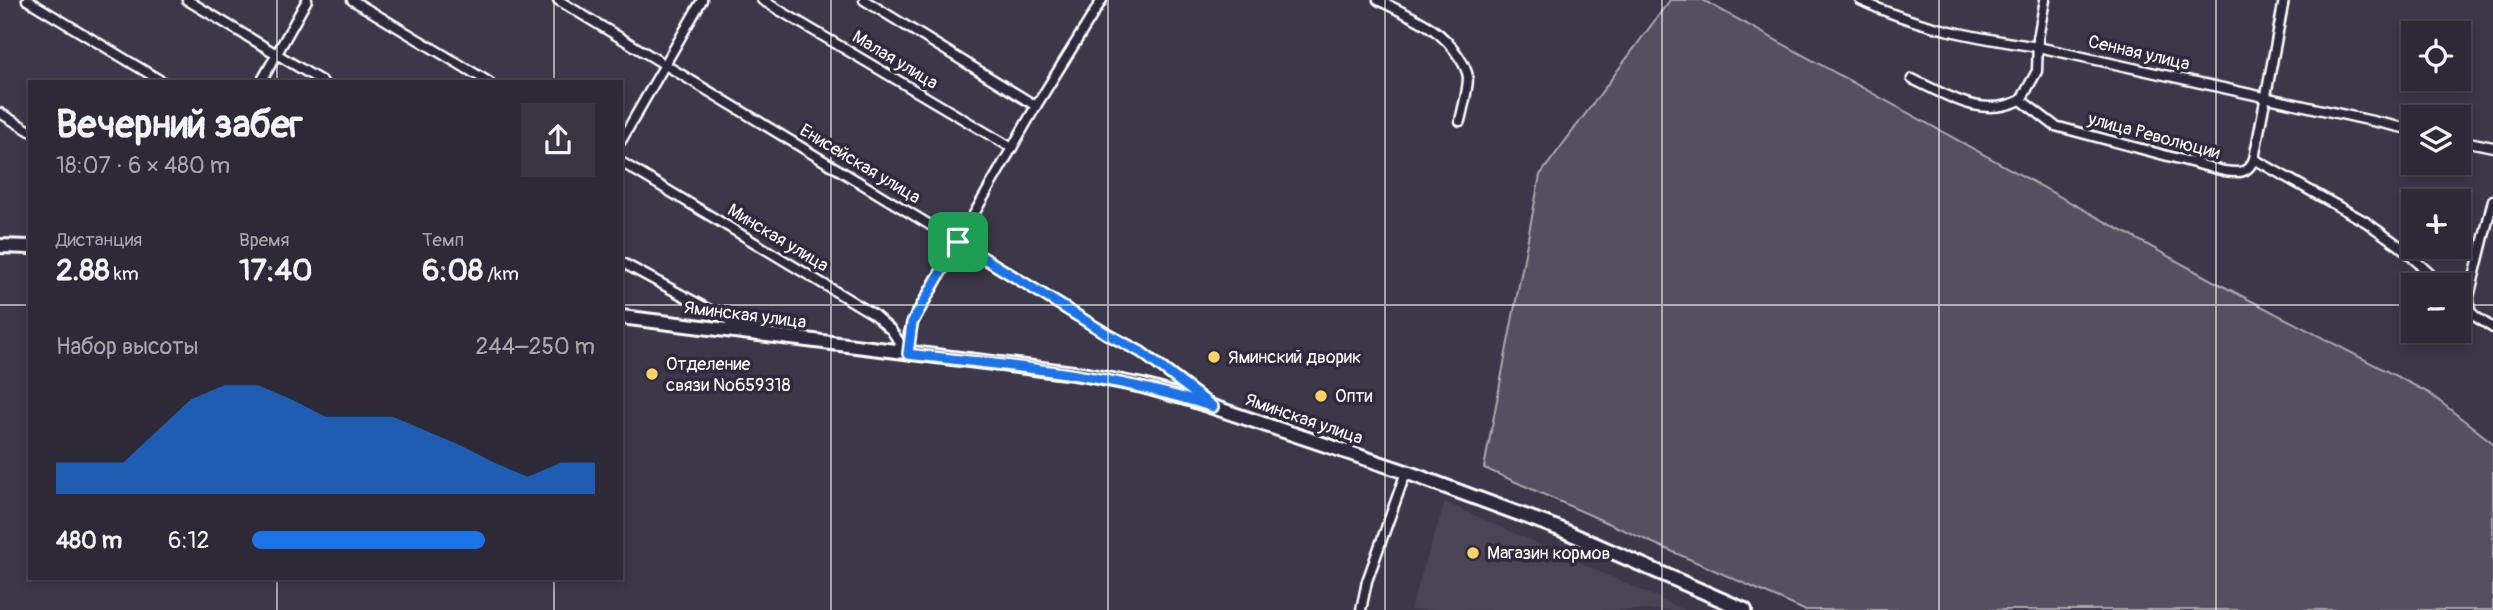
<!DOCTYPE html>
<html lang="ru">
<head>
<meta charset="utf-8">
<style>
	body { margin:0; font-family:Pangolin,sans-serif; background:#393542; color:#f1f3f6; height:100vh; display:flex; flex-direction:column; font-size:26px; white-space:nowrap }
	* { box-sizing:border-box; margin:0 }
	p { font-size:23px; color:#a7a6ad }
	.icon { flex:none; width:38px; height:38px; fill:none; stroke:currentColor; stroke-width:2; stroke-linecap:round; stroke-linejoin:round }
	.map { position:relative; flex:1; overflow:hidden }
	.sheet { position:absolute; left:28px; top:80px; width:595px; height:500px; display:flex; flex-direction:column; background:#2d2937; border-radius:0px; box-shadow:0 4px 10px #0003,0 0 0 2px #484552 }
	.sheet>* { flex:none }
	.controls { position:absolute; left:2401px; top:21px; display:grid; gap:14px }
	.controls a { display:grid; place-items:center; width:70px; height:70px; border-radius:0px; background:#2d2937; box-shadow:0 4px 10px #0003,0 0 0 2px #484552; font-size:35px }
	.pin { position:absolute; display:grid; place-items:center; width:60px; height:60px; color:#fff; margin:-30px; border-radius:14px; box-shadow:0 4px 10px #0006 }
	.round { display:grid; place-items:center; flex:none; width:74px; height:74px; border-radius:0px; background:#393542 }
	.head { display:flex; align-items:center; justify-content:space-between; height:119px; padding:0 28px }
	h1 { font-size:38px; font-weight:700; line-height:52px }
	.figures { display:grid; grid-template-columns:repeat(3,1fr); gap:10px; height:119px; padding:7px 28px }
	.figures div { display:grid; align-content:center }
	.figures b { font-size:30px; font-weight:700 }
	.figures small { font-size:19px; font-weight:400 }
	.figures p { font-size:19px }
	.chart { height:196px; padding:14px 28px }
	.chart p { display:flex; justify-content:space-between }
	.chart svg { width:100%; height:126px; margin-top:7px; fill:#1a73e8; opacity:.7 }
	ul { padding:0 28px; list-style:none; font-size:23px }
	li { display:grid; grid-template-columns:112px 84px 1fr; align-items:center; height:52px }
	li i { height:18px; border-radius:9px; background:#1a73e8 }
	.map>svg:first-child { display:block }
	.built { fill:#494455 }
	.green { fill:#555060; stroke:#aaa8b0; stroke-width:2 }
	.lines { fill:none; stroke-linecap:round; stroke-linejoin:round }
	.street-casing { stroke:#fff; stroke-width:13 }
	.primary-casing { stroke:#fff; stroke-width:18 }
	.street { stroke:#2f2a3d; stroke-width:8 }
	.primary { stroke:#2f2a3d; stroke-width:12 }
	.route-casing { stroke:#fff; stroke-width:14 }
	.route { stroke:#1a73e8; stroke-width:9 }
	.grid { fill:none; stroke:#fff; stroke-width:2; stroke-opacity:0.55 }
	.poi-dot { fill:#ffd166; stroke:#2f2a3d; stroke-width:2.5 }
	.labels { text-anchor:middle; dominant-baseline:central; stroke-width:7; stroke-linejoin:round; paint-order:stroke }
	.street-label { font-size:18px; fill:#fff; stroke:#2f2a3d }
	.poi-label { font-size:18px; fill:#fff; stroke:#2f2a3d; text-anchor:start }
</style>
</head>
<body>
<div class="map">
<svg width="2493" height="610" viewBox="0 0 2493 610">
	<rect width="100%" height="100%" fill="#3c3749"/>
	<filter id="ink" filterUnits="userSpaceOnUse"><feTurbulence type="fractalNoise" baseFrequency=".0143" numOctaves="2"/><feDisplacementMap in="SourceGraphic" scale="14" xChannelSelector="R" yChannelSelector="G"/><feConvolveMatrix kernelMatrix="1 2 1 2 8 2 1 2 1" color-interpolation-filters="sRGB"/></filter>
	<g filter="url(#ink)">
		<path class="built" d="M 1445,502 L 1685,610 L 1410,610 Z"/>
		<path class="green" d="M 1670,0 L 1703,0 L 2215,282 L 2429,393 L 2493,443 L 2493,610 L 1804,610 L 1484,468 L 1540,175 Z"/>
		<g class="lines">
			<g class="street-casing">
				<g id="street">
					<path d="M 27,0 L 163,82"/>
					<path d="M 187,0 L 323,82"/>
					<path d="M 352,0 L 489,82"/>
					<path d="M 558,0 L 958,242 L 1107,334 L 1141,352 L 1207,402"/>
					<path d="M 762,0 L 1012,148"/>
					<path d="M 864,0 L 1036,106"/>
					<path d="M 1378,0 C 1409,16 1440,26 1459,57 C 1463,63 1467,70 1468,77 C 1468,91 1463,107 1460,121"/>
					<path d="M 1860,0 C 1915,27 1978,38 2038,47 L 2413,130"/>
					<path d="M 1912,79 C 1949,96 1981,119 2021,100 L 2055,126 L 2224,171 C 2239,173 2248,174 2254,159 L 2366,222 L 2401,247 L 2442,285"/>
					<path d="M 261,82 L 307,0"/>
					<path d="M 2021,100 L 2037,71 L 2038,38 L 2045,0"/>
					<path d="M 0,113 L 30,131"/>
					<path d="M 2459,140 L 2493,147"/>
					<path d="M 621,141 L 702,0"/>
					<path d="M 2254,159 L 2284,0"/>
					<path d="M 621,162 L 873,314 L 891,330 L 907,353"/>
					<path d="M 621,262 L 745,329"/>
					<path d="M 2459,301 L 2476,317 L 2493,328"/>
					<path d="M 2470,311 L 2469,297 L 2493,200"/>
					<path d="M 908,354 L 909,333 L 916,315 L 1036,106 L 1102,0"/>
					<path d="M 1361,610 L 1367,581 L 1406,472"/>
				</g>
			</g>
			<g class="primary-casing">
				<g id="primary">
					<path d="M 0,246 L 30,247"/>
					<path d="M 621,317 L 1082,374 L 1143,386 L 1189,399 L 1406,472 L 1560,529 L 1745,610"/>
				</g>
			</g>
			<use href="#street" class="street"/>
			<use href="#primary" class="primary"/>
		</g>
	</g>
	<g class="lines" filter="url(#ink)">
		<g class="route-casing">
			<path id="route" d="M 958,242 L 1107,334 L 1141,352 L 1213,407 C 1113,374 1011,366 908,354 L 912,323 Z"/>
		</g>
		<use href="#route" class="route"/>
	</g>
	<path class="grid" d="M 277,0 L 277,82M 554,0 L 554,82M 831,0 L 831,610M 1108,0 L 1108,610M 1385,0 L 1385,610M 1662,0 L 1662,610M 1939,0 L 1939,610M 2216,0 L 2216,610M 0,305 L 30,305M 621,305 L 2413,305M 2459,305 L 2493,305M 277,579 L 277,610M 554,579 L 554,610"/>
	<g class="poi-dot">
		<circle cx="1214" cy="357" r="7"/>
		<circle cx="652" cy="374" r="7"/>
		<circle cx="1321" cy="396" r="7"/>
		<circle cx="1473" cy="553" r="7"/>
	</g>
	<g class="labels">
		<g class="street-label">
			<text transform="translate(2139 53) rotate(13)">Сенная улица</text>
			<text transform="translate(895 60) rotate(31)">Малая улица</text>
			<text transform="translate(2154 136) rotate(15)">улица Революции</text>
			<text transform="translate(860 164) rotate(31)">Енисейская улица</text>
			<text transform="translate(778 238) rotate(31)">Минская улица</text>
			<text transform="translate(745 315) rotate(7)">Яминская улица</text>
			<text transform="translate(1304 419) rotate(19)">Яминская улица</text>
		</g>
		<g class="poi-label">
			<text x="1228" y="357">Яминский дворик</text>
			<text x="666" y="364">Отделение<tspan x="666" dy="21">связи №659318</tspan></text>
			<text x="1335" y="396">Опти</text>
			<text x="1487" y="553">Магазин кормов</text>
		</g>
	</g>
</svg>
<div class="controls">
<a><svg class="icon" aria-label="locate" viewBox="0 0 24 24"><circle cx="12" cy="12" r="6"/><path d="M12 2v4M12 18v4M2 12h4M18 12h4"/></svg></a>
<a><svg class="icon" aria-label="layers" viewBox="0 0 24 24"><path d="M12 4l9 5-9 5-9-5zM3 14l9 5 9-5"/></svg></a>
<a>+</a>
<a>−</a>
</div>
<div class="pin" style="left:958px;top:242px;background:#1e9e55"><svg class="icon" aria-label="arrive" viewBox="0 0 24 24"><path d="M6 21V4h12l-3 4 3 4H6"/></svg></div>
<section class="sheet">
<div class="head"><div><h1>Вечерний забег</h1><p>18:07 · 6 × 480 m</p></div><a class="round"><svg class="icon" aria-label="share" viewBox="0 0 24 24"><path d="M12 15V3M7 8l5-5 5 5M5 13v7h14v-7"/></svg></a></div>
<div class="figures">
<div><p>Дистанция</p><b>2.88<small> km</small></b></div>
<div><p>Время</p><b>17:40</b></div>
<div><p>Темп</p><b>6:08<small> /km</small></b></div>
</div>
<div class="chart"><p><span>Набор высоты</span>244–250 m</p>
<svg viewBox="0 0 160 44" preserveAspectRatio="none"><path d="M0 44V33L10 33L20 33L30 22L40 11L50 6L60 6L70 11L80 17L90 17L100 17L110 22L120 27L130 33L140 38L150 33L160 33V44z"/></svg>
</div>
<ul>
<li><b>480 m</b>6:12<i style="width:68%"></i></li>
</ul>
</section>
</div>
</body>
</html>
